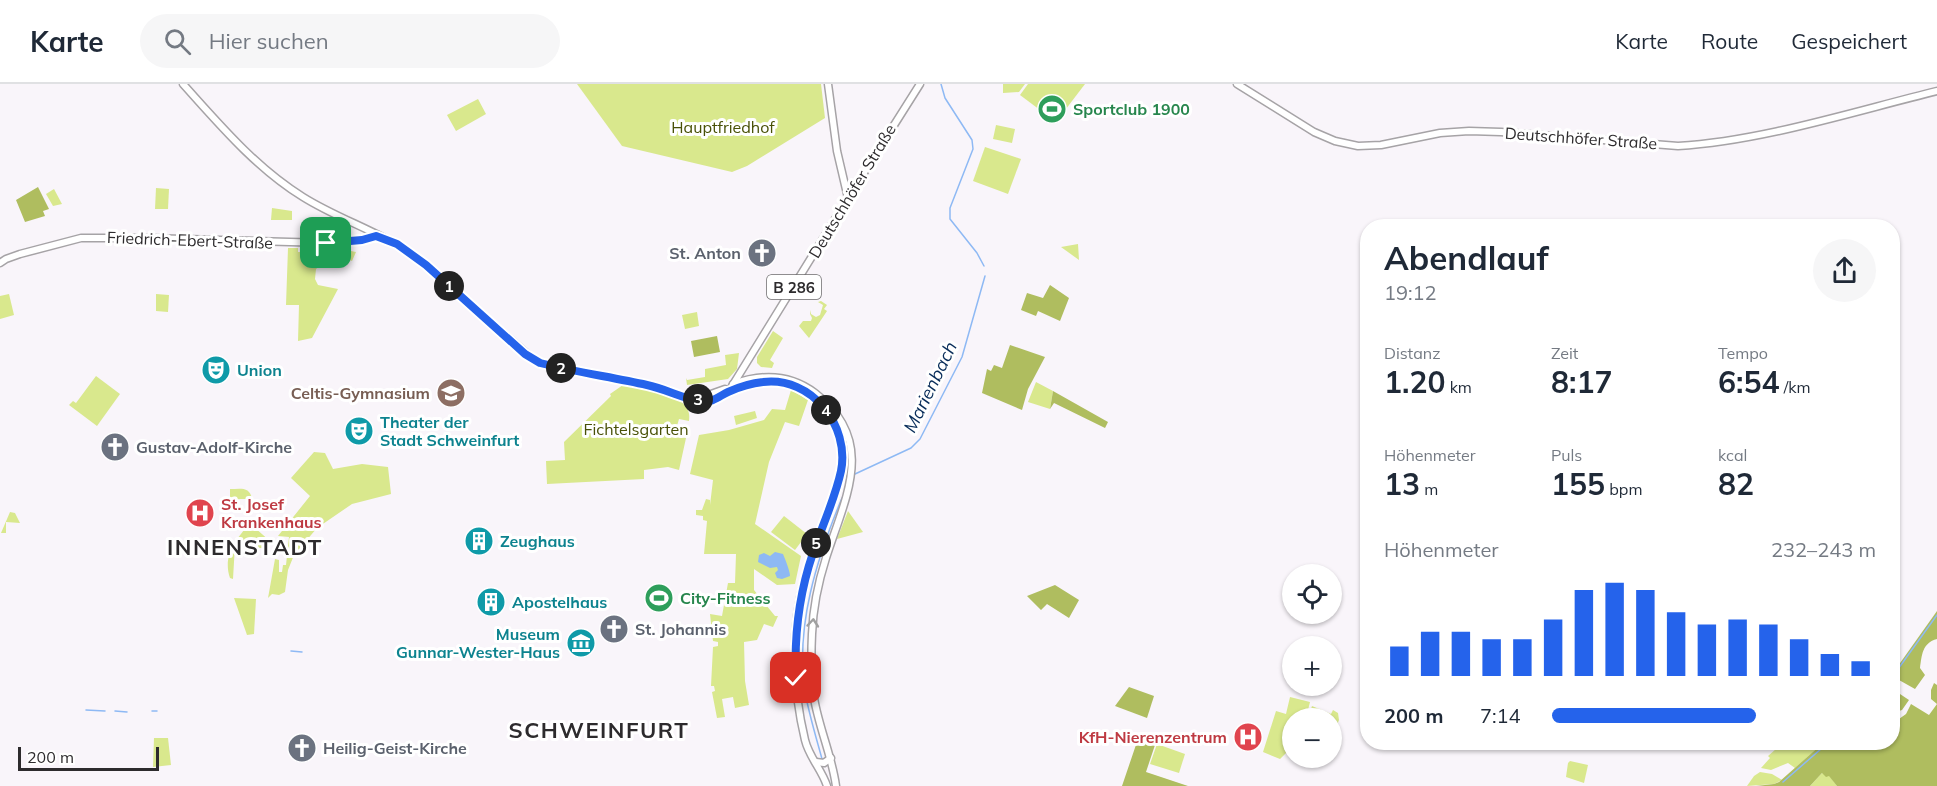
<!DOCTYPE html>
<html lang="de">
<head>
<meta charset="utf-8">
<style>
	body { margin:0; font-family:Mulish,sans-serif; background:#f6f6f7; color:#1f2937; height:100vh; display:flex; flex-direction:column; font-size:22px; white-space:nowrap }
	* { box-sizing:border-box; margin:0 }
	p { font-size:20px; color:#747a83 }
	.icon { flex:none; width:33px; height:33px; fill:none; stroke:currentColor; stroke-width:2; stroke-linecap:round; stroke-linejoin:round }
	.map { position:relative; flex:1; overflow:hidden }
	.panel { position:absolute; left:1360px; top:135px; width:540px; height:531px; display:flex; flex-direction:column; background:#fff; border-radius:24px; box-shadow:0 2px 4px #0004 }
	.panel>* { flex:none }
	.tools { position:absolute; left:1282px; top:480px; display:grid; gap:12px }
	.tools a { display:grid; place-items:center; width:60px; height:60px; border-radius:50%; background:#fff; box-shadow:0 2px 4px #0004; font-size:30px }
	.scale { position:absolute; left:18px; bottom:15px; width:141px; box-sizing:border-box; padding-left:6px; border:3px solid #2d2b2d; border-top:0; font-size:16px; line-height:21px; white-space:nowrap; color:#2d2b2d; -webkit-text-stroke:4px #fff; paint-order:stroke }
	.pin { position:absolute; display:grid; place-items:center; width:51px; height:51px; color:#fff; margin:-26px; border-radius:12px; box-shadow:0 3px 9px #0006 }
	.km { position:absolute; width:30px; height:30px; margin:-15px; border-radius:50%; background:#222; color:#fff; font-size:16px; line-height:30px; text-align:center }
	.round { display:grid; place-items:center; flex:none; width:63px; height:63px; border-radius:32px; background:#f6f6f7 }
	.overview { display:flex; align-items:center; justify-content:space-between; height:102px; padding:0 24px }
	h1 { font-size:33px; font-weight:700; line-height:45px }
	.stats { display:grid; grid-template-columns:repeat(3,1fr); gap:9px; height:102px; padding:6px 24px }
	.stats div { display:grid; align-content:center }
	.stats b { font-size:30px; font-weight:700 }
	.stats small { font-size:16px; font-weight:400 }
	.stats p { font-size:16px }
	.chart { height:168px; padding:12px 24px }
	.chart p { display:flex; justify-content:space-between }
	.chart svg { width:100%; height:108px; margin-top:6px; stroke:#2563eb; stroke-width:6 }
	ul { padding:0 24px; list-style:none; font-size:20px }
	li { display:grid; grid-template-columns:96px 72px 1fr; align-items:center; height:45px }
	li i { height:15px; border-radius:8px; background:#2563eb }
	header { display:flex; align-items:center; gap:36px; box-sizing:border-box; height:84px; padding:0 30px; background:#fff; border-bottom:2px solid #e0e1e3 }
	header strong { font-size:28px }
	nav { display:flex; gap:33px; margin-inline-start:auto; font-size:21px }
	.search { width:420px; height:54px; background:#f6f6f7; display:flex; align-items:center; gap:15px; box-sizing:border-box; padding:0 21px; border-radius:33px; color:#747a83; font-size:22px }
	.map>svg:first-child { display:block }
	.green { fill:#d9e88d }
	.forest { fill:#afbd5f }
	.water { fill:#8eb9f4 }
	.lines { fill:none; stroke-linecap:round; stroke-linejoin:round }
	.stream { stroke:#8eb9f4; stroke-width:1.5 }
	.secondary-casing { stroke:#a6a3a6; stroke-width:9 }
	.primary-casing { stroke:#a6a3a6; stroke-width:9 }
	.secondary { stroke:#fff; stroke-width:6 }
	.primary { stroke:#fff; stroke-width:6 }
	.oneway { stroke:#a0a0a0 }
	.route-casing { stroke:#fff; stroke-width:12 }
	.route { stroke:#2563eb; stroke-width:8 }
	.labels { text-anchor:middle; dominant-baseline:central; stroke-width:6; stroke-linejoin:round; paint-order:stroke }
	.shield { fill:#fff; stroke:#6c6b6c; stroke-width:1.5 }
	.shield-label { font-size:15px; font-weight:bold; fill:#2d2b2d }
	.leisure-label { font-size:16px; font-weight:bold; fill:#27864d; stroke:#fff; text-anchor:start }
	.park-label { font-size:16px; fill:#485006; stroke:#fff }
	.street-label { font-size:16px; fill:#2d2b2d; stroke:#fff }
	.worship-label { font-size:16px; font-weight:bold; fill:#5b616d; stroke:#fff; text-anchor:start }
	.culture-label { font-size:16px; font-weight:bold; fill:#0d838f; stroke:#fff; text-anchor:start }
	.education-label { font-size:16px; font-weight:bold; fill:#785e54; stroke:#fff; text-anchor:end }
	.health-label { font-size:16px; font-weight:bold; fill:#be3a42; stroke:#fff; text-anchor:start }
	.water-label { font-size:18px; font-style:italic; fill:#082c59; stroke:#fff }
	.district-label { font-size:22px; font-weight:bold; letter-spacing:1.5px; fill:#2d2b2d; stroke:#fff }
</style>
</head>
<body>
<header>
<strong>Karte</strong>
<div class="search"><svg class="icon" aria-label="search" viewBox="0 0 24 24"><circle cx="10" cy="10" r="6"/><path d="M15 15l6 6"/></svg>Hier suchen</div>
<nav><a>Karte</a><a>Route</a><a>Gespeichert</a></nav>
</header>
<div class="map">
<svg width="1937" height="702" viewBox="0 0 1937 702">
	<rect width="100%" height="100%" fill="#f9f5fa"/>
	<g class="green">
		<path d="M 577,0 L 821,0 L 825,34 L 747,82 L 732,88 L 622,62 Z"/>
		<path d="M 1003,0 L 1025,0 L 1019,8 L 1003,9 Z"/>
		<path d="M 1028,0 L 1085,0 L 1056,38 L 1020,11 Z"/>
		<path d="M 478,15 L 486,30 L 456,47 L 447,31 Z"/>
		<path d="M 996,41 L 1015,45 L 1012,59 L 993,55 Z"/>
		<path d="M 985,63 L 1021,75 L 1008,110 L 973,97 Z"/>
		<path d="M 156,104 L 169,105 L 168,125 L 155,125 Z"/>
		<path d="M 54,105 L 62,120 L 53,122 L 46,110 Z"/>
		<path d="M 272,124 L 292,127 L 292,136 L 271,136 Z"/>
		<path d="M 1078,160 L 1079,176 L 1061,163 Z"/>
		<path d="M 349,162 L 351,167 L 356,168 L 352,177 L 342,173 L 337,173 L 339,163 Z"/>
		<path d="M 331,163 L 334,172 L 320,173 L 320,182 L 316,185 L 315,195 L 318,201 L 338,205 L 312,254 L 298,257 L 299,221 L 286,221 L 288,164 L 298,164 L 298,168 L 306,168 L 307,164 Z"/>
		<path d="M 9,210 L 14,231 L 0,235 L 0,212 Z"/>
		<path d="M 156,210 L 169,211 L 168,228 L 156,227 Z"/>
		<path d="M 821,217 L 827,221 L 824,225 L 827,227 L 809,254 L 799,242 L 803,237 L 811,237 L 812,234 L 810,230 L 811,226 L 811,230 L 816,233 L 820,231 L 823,221 L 818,218 Z"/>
		<path d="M 697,228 L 699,242 L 685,245 L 682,231 Z"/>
		<path d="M 773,247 L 783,254 L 770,276 L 774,279 L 772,284 L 761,283 L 757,279 L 757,273 Z"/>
		<path d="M 739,269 L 737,285 L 728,295 L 687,301 L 686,294 L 687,296 L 705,293 L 705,285 L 726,281 L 725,271 Z"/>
		<path d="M 96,292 L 120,310 L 97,342 L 69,321 L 73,317 L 76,319 Z"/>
		<path d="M 1036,298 L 1053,307 L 1050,325 L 1028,318 Z"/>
		<path d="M 623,301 C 643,302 695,310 689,337 L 679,335 L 677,342 L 688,345 L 679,386 L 668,383 L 644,386 L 644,395 L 547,400 L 546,377 L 565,376 L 564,358 L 611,312 L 610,310 Z"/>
		<path d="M 791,306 L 808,316 L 799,342 L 785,338 L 769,378 L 755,440 L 801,472 L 795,500 L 777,501 L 754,485 L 754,506 L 775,532 L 778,532 L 773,543 L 764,540 L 757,556 L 744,558 L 745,597 L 749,621 L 735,624 L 733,613 L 722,615 L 725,633 L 717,634 L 712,608 L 715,607 L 714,602 L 711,602 L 713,563 L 718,562 L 718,558 L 713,557 L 710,530 L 722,532 L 728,499 L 735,499 L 736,470 L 704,470 L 707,437 L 703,436 L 703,432 L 696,431 L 696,426 L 702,426 L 706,415 L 710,416 L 710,421 L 713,396 L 690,390 L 699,351 L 729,346 L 764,336 L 772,325 L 785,326 Z"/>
		<path d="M 755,327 L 757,334 L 736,341 L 734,332 Z"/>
		<path d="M 314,368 L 325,369 L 333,385 L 362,380 L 388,383 L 391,410 L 352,420 L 317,444 L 294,471 L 288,486 L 285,508 L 279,511 L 272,510 L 268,514 L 275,475 L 279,476 L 279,488 L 282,488 L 283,481 L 286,481 L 289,453 L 278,452 L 310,412 L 291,394 Z"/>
		<path d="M 230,405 C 240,405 250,402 252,415 L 240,415 L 233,418 L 230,415 Z"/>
		<path d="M 848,427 L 863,448 L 837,455 Z"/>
		<path d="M 10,428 L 15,429 L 20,439 L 6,438 L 6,449 L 1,449 Z"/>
		<path d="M 784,432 L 807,450 L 795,466 L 771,448 Z"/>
		<path d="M 252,437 L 254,439 L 253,442 L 271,458 L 269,465 L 235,461 L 233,495 L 230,494 C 222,471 237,454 252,437 Z"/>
		<path d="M 234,514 L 256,515 L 254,550 L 247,551 Z"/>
		<path d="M 1290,613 L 1310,618 L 1306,634 L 1299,631 L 1293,633 L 1293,662 L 1280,675 L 1263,668 L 1276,627 L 1286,630 Z"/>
		<path d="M 1312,622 L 1331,630 L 1333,626 L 1338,629 L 1339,636 L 1335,646 L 1332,647 L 1332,634 L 1308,634 Z"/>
		<path d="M 154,654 L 168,654 L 171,681 L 153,683 Z"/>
		<path d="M 1783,659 L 1823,659 L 1795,684 L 1788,679 L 1771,686 L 1761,684 L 1770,674 L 1768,672 Z"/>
		<path d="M 1157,660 L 1185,670 L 1179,689 L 1150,680 Z"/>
		<path d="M 1570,677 L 1588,681 L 1584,699 L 1566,693 L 1568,679 Z"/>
		<path d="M 1760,688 L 1772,690 L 1782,696 L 1774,700 L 1747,702 L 1754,692 Z"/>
		<path d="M 1822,689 L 1829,691 L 1837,702 L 1810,702 Z"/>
	</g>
	<g class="forest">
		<path d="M 38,103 L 49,125 L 43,127 L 45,132 L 25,138 L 16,116 Z"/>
		<path d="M 1050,201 L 1069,214 L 1060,237 L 1038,227 L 1036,232 L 1021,226 L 1027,209 L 1043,214 Z"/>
		<path d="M 717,252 L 720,268 L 694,273 L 691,257 Z"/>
		<path d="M 1010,261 L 1045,273 L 1028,305 L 1022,326 L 982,309 L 987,285 L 991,287 L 994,281 L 1002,284 Z"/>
		<path d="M 1053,307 L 1108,338 L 1105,344 L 1054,319 L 1050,325 Z"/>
		<path d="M 1055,501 L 1079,516 L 1069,534 L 1047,520 L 1041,526 L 1027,512 Z"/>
		<path d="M 1937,527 L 1937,555 C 1922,559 1922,571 1920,584 L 1925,591 L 1915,605 L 1899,596 L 1894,606 L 1909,616 L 1902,626 L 1893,629 L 1893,589 Z"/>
		<path d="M 1934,599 L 1937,601 L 1937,702 L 1837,702 L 1829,692 L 1826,693 L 1822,689 L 1810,702 L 1756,702 L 1774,700 L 1779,698 L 1823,659 L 1893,658 L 1893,635 L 1899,635 L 1906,630 L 1911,620 L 1929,631 L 1937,620 L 1931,615 L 1931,606 Z"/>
		<path d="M 1129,603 L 1154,612 L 1147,634 L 1115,622 Z"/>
		<path d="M 1140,649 L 1157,655 L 1146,688 L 1188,702 L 1122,702 Z"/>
	</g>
	<path class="water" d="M 775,468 L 783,470 C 785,475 790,487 790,492 L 782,495 L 777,494 L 775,489 L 778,486 L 777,483 L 770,484 L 758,478 L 759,471 L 764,469 L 770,472 Z"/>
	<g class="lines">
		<g class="stream">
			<path d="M 941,0 L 945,14 L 972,56 L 973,65 L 950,124 L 950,135 L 977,169 L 984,182"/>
			<path d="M 855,390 L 911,364 L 920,355 L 962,273 L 985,192"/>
			<path d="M 1304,562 L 1306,556"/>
			<path d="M 291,567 L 302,568"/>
			<path d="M 1893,592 L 1937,531"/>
			<path d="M 86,626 L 105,627"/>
			<path d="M 115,627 L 127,628"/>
			<path d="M 152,627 L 157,627"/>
			<path d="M 822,675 C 816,653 809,630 805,608 C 795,542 817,474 842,414"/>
			<path d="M 1783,698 L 1829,658"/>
		</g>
		<g class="secondary-casing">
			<g id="secondary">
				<path d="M 1237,0 L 1314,48 L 1335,57 L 1358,62 L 1381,61 L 1440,49 L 1469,47 L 1501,48 L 1678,62 C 1762,57 1855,27 1937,7"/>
				<path d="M 848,114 L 920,0"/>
				<path d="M 733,300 C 761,290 790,290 815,309 C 878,357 845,414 826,474 C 818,499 813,524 812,550 C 811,571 811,593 814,614 C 819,644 832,672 836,702"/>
				<path d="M 729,307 C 746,302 762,296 779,298 C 823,303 846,347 841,388 C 830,425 815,460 804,497 C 790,547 793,606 805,656 C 809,673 822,686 827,702"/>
				<path d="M 816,678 L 824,679 L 831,674"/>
			</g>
		</g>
		<g class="primary-casing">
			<g id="primary">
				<path d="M 183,0 C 219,40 256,84 303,113 C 338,135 378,147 412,170 L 533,275 L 545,281 L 659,304 L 704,318 L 729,307 L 848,114 L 837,67 L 828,0"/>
				<path d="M 0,179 L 6,175 L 20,170 L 81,154 L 147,154 L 326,159 L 362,156 L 376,152"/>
				<path d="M 697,315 L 725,305"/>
			</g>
		</g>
		<use href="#secondary" class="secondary"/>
		<use href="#primary" class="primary"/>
	</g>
	<defs><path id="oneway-chevron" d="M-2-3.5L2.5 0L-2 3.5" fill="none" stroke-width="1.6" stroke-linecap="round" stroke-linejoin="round" transform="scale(1.5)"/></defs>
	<use class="oneway" href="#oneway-chevron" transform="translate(813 539) rotate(-85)"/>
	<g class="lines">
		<g class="route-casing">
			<path id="route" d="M 326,159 L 362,156 L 376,152 L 397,160 L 426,181 L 525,270 L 540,279 C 575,288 611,293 647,301 C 666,305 684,315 703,318 C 712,319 721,311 728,308 C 739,303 752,299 763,298 C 812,292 850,342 841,387 C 835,415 822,442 813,469 C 799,510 794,551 796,594"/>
		</g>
		<use href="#route" class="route"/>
	</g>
	<defs>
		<g id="stadium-disc" transform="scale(1.5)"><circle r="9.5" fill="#2e9e5b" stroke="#fff"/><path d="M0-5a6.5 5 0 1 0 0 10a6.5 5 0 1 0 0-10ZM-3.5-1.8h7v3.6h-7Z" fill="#fff"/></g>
		<g id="church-disc" transform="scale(1.5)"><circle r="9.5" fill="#6b7280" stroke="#fff"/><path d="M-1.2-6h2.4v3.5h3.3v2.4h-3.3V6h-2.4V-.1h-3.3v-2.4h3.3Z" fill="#fff"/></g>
		<g id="theatre-disc" transform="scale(1.5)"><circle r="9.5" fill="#0f9aa8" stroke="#fff"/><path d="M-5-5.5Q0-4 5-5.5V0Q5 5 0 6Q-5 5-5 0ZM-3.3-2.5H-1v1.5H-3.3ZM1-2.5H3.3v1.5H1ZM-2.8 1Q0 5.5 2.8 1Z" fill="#fff"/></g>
		<g id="school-disc" transform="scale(1.5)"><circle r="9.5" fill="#8d6e63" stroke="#fff"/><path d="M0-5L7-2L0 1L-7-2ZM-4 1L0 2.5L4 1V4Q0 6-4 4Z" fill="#fff"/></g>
		<g id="hospital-disc" transform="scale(1.5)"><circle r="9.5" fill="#e0444e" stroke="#fff"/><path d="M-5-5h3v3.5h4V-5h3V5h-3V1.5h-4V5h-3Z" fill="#fff"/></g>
		<g id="building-disc" transform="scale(1.5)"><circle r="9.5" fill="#0f9aa8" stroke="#fff"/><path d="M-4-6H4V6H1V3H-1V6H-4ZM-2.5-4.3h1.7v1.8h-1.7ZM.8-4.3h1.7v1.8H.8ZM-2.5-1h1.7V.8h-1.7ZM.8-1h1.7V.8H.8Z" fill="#fff"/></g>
		<g id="museum-disc" transform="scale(1.5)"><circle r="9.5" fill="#0f9aa8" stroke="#fff"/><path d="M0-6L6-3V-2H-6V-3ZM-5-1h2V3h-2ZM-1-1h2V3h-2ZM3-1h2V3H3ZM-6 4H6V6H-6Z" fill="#fff"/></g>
	</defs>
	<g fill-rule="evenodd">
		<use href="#stadium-disc" x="1052" y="25"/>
		<use href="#church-disc" x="762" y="169"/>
		<use href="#theatre-disc" x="216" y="286"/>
		<use href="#school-disc" x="451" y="309"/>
		<use href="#theatre-disc" x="359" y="347"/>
		<use href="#church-disc" x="115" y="363"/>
		<use href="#hospital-disc" x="200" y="429"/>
		<use href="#building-disc" x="479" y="457"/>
		<use href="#stadium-disc" x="659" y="514"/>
		<use href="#building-disc" x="491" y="518"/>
		<use href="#church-disc" x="614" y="545"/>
		<use href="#museum-disc" x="581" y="559"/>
		<use href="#hospital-disc" x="1248" y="653"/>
		<use href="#church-disc" x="302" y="664"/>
	</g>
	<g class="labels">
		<rect class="shield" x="767" y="191" width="54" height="24" rx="4.5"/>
		<g class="shield-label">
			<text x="794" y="203">B 286</text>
		</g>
		<g class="leisure-label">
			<text x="1073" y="25">Sportclub 1900</text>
			<text x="680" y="514">City-Fitness</text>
		</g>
		<g class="park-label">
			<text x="723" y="43">Hauptfriedhof</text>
			<text x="636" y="345">Fichtelsgarten</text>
		</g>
		<g class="street-label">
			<text transform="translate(1581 54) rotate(4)">Deutschhöfer Straße</text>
			<text transform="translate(852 107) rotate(-59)">Deutschhöfer Straße</text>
			<text transform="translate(190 156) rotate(2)">Friedrich-Ebert-Straße</text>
		</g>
		<g class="worship-label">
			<text x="741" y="169" text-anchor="end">St. Anton</text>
			<text x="136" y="363">Gustav-Adolf-Kirche</text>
			<text x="635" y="545">St. Johannis</text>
			<text x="323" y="664">Heilig-Geist-Kirche</text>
		</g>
		<g class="culture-label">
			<text x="237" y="286">Union</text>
			<text x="380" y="338">Theater der<tspan x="380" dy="18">Stadt Schweinfurt</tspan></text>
			<text x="500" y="457">Zeughaus</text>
			<text x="512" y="518">Apostelhaus</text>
			<text x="560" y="550" text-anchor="end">Museum<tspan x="560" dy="18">Gunnar-Wester-Haus</tspan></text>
		</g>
		<g class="education-label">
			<text x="430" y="309">Celtis-Gymnasium</text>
		</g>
		<g class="health-label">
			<text x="221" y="420">St. Josef<tspan x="221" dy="18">Krankenhaus</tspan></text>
			<text x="1227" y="653" text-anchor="end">KfH-Nierenzentrum</text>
		</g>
		<g class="water-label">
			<text transform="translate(930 303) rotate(-64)">Marienbach</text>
		</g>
		<g class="district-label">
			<text x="245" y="463">INNENSTADT</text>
			<text x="599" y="646">SCHWEINFURT</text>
		</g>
	</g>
</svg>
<div class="tools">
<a><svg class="icon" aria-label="locate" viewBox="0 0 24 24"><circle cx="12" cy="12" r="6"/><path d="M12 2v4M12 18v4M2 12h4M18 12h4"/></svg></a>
<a>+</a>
<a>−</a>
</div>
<div class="scale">200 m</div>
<div class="pin" style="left:326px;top:159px;background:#1e9e55"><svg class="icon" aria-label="arrive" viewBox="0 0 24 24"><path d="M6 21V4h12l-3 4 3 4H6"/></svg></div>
<div class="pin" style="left:796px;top:594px;background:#d93025"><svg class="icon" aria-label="check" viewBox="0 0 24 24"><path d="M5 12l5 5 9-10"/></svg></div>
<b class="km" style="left:449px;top:202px">1</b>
<b class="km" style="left:561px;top:284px">2</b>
<b class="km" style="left:698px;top:315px">3</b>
<b class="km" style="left:826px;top:326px">4</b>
<b class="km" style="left:816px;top:459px">5</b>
<section class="panel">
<div class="overview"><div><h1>Abendlauf</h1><p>19:12</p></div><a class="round"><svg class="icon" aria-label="share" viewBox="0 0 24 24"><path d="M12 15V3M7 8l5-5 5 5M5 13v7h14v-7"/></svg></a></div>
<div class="stats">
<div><p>Distanz</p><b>1.20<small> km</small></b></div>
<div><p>Zeit</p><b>8:17</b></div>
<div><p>Tempo</p><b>6:54<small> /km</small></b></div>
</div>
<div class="stats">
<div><p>Höhenmeter</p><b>13<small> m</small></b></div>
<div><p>Puls</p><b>155<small> bpm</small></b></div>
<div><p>kcal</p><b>82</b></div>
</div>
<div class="chart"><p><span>Höhenmeter</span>232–243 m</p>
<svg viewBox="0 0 160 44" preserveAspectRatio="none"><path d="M5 44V32M15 44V26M25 44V26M35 44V29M45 44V29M55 44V21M65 44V9M75 44V6M85 44V9M95 44V18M105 44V23M115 44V21M125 44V23M135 44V29M145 44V35M155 44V38"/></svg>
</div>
<ul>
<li><b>200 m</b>7:14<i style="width:63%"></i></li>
</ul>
</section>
</div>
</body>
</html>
